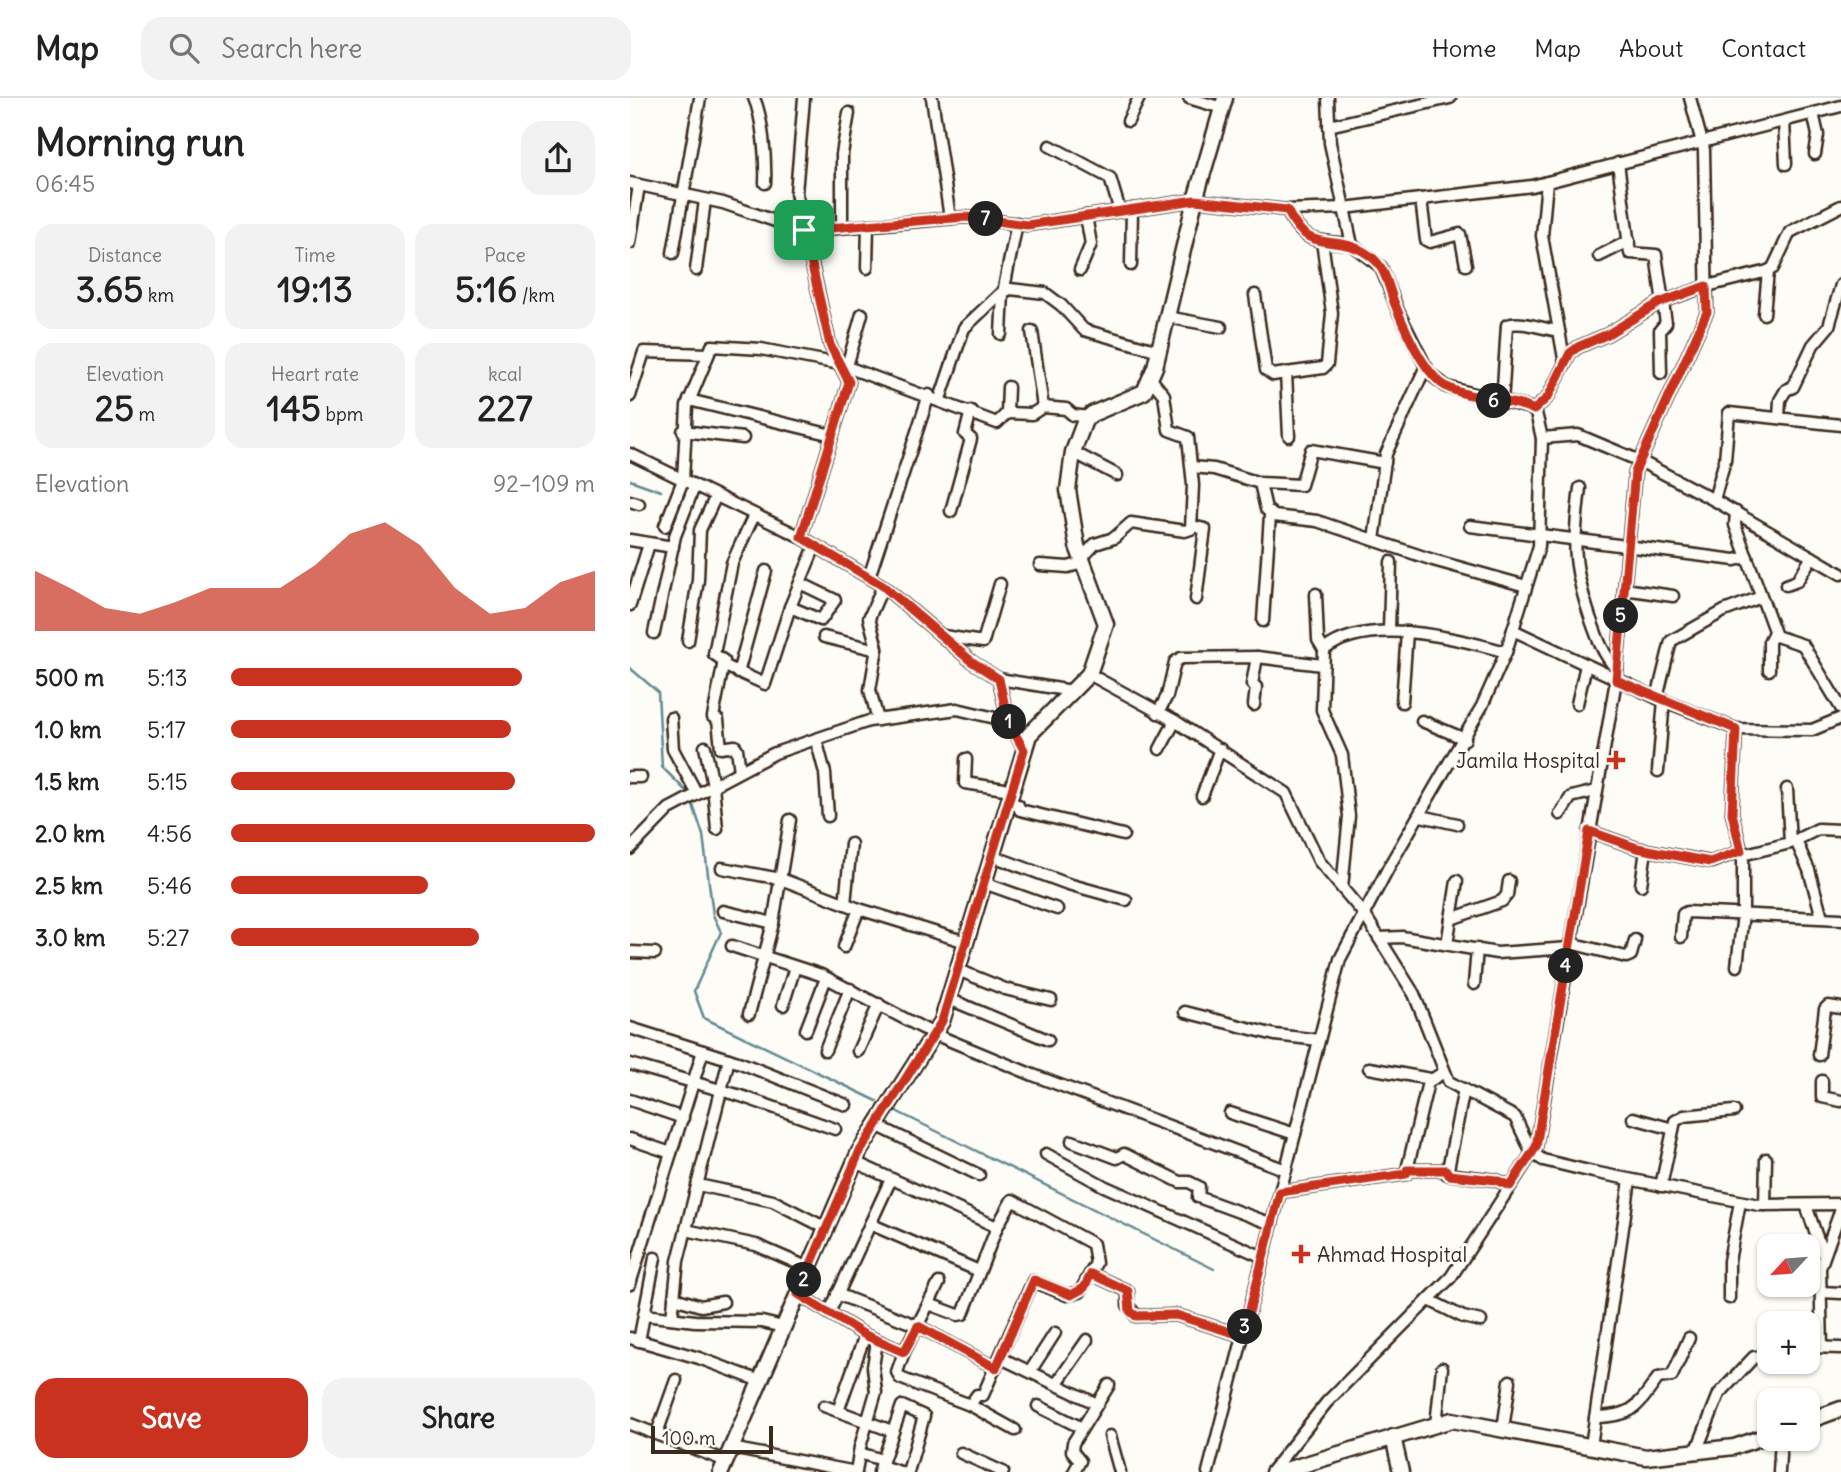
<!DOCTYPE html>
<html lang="en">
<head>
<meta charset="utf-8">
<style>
	body { margin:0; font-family:Delius,sans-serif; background:#f2f2f2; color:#222; height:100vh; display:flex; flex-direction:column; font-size:26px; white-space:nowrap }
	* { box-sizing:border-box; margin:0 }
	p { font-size:23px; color:#767676 }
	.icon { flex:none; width:38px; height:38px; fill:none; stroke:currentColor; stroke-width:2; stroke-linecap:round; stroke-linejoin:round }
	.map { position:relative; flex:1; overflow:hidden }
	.panel { display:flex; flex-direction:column; background:#fff; width:630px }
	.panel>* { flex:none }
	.needle { width:46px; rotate:244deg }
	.controls { position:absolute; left:1127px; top:1136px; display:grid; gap:14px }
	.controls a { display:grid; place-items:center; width:63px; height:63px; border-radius:14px; background:#fff; box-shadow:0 2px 5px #0004; font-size:35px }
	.scale { position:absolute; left:21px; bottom:18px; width:122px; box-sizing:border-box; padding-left:7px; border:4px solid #3b2a1e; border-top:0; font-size:19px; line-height:24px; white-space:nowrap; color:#3b2a1e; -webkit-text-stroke:5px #fdfcf7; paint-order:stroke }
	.pin { position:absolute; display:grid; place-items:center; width:60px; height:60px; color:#fff; margin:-30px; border-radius:14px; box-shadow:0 4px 10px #0006 }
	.km { position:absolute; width:35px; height:35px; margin:-18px; border-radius:50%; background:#222; color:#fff; font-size:19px; line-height:35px; text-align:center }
	.round { display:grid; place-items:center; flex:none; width:74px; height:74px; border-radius:21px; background:#f2f2f2 }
	.headline { display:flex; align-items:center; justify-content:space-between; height:119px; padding:0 35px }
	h1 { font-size:38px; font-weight:700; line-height:52px }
	.metrics { display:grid; grid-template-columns:repeat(3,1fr); gap:10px; height:119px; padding:7px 35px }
	.metrics div { display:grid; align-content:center; border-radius:18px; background:#f2f2f2; text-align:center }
	.metrics b { font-size:35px; font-weight:700 }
	.metrics small { font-size:19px; font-weight:400 }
	.metrics p { font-size:19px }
	.chart { height:196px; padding:14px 35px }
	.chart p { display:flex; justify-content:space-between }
	.chart svg { width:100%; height:126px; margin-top:7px; fill:#c8321e; opacity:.7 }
	.action { display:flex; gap:14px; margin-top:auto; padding:14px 35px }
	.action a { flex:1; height:80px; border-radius:21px; background:#c8321e; color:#fff; font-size:28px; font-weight:700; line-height:80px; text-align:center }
	.action a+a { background:#f2f2f2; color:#222 }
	ul { padding:0 35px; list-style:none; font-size:23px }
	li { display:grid; grid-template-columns:112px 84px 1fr; align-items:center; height:52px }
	li i { height:18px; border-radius:9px; background:#c8321e }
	header { display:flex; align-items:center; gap:42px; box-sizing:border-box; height:98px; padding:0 35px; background:#fff; border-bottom:2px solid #e0e0e0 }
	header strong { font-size:33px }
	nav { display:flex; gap:38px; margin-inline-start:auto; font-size:24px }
	.search { width:490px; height:63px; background:#f2f2f2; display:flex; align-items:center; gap:18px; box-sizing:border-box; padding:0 24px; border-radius:21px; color:#767676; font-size:26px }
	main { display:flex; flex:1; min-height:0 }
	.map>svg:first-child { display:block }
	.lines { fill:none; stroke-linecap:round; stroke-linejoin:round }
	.stream { stroke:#638a90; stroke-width:2.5 }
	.street-casing { stroke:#3b2a1e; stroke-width:15 }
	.secondary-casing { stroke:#3b2a1e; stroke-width:19 }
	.street { stroke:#fdfcf7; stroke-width:10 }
	.secondary { stroke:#fdfcf7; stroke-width:14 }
	.route-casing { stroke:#fff; stroke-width:14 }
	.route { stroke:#c8321e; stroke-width:9 }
	.poi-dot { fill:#c8321e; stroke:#fdfcf7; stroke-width:2.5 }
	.labels { text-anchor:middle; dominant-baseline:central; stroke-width:6; stroke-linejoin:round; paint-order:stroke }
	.poi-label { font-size:21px; fill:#3b2a1e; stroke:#fdfcf7; text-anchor:end }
</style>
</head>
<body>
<header>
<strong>Map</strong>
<div class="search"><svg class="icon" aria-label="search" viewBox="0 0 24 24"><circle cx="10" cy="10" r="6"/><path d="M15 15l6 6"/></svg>Search here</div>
<nav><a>Home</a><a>Map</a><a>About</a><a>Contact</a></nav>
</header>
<main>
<section class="panel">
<div class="headline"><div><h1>Morning run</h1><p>06:45</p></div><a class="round"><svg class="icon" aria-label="share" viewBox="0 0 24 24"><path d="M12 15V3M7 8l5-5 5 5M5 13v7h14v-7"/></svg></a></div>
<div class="metrics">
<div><p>Distance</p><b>3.65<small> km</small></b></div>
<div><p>Time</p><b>19:13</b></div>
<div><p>Pace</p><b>5:16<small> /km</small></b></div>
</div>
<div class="metrics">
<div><p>Elevation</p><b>25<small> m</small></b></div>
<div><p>Heart rate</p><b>145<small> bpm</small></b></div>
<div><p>kcal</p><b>227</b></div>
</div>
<div class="chart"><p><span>Elevation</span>92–109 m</p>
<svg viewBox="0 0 160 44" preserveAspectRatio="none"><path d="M0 44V23L10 29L20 36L30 38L40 34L50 29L60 29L70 29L80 21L90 10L100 6L110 14L120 29L130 38L140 36L150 27L160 23V44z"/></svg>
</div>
<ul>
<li><b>500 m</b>5:13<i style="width:80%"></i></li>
<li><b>1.0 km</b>5:17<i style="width:77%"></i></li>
<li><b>1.5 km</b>5:15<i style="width:78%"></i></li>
<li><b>2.0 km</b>4:56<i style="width:100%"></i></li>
<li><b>2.5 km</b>5:46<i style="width:54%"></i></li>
<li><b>3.0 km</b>5:27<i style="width:68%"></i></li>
</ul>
<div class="action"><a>Save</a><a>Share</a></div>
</section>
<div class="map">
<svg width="1211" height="1374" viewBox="0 0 1211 1374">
	<rect width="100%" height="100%" fill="#fdfcf7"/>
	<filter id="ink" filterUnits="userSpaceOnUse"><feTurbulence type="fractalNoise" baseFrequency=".0143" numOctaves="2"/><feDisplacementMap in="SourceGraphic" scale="14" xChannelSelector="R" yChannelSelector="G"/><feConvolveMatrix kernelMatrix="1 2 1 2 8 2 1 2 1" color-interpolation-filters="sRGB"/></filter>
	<g filter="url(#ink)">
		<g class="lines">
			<g class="stream">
				<path d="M 0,382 L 31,393"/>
				<path d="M 0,570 L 28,594 L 32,669 L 60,697"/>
				<path d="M 62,704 L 73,737 L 83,817 L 91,834 L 64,893 L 74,920 L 247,1003"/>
				<path d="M 266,1013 L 584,1171"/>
			</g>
			<g class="street-casing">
				<g id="street">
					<path d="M 124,0 C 133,20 136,62 135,85"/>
					<path d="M 302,0 L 320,120"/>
					<path d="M 559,0 L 592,10"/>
					<path d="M 1183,15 L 1188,37 L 1185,56"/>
					<path d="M 498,23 L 509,0"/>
					<path d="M 1154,23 L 1156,66"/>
					<path d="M 699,28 L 820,0"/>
					<path d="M 420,48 L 480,80 L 490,113"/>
					<path d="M 988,65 L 1000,155 L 1026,157 L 1036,225 L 1030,232 L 1031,275"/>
					<path d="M 917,84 L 912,138 L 935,266"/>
					<path d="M 0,85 L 93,105 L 174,133 L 336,119 L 397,127 L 565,102 L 657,112 L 714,110 L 902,88 L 1211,8"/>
					<path d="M 791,101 L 796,142 L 800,144 L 830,136 L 836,167"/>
					<path d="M 657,112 C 673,146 688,143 722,146"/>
					<path d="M 212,129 L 212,56 L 219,15"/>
					<path d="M 0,145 L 9,87"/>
					<path d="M 43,155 L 70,0"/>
					<path d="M 969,158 L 999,143"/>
					<path d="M 501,167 L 502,111"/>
					<path d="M 237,170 L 238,127"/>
					<path d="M 66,172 L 75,102"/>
					<path d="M 450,172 L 461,146 L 456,118"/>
					<path d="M 625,197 L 636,272 L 643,277 L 656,275"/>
					<path d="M 1134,216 L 1138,173"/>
					<path d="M 537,219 L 591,229"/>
					<path d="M 402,233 L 413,309 L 436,311 L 443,317 L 458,319"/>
					<path d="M 371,236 L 373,195 L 387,125"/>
					<path d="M 217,268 L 232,216"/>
					<path d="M 0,298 L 14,254 L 78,256"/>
					<path d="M 310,301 L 334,230 L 370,196 L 380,191 L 415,195 L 431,207 L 454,232 L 529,253"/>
					<path d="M 59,302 L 202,337"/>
					<path d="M 872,305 L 877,227 C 892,222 912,231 929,233"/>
					<path d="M 904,312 L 918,299 L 940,255 L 948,249 L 978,236 L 1029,205 L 1077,188 L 1138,173 L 1143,170 L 1160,134 L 1211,108"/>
					<path d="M 377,315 L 402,316 L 413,309"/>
					<path d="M 1149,320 L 1150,302 L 1156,292 L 1163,289 L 1183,247 L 1199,228 L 1211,187"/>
					<path d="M 53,333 L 113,340"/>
					<path d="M 659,338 L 656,275 L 693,270 L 697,266 L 702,215 L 692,143"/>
					<path d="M 912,340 L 948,337 L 1010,363 L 1084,402 L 1211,476"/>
					<path d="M 443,354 L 487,377"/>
					<path d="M 0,356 L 171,439 L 253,488 L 341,563 L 369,581 L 378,623 L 394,651"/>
					<path d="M 562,369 L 584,371 L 630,385 L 636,411 L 644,418 L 687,423 L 803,462 L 896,488"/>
					<path d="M 630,385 L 671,387 L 681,352 L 755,365"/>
					<path d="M 950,390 C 943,446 942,465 960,519 C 967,539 972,555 987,572"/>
					<path d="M 1084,402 L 1095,362 L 1099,315 L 1211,327"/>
					<path d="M 0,403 L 9,406"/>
					<path d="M 321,413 L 341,341 L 335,336 L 341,313"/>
					<path d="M 1106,414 L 1105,427 L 1146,538 L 1173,547 L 1211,610"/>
					<path d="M 35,428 L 53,382 L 57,308 L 82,248 L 131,251 L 209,266 L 367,325 L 377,315 L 378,289"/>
					<path d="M 562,428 L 575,431 L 566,501"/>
					<path d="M 840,428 L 1105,462 L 1117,459"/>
					<path d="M 171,439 L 219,284 L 200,247 L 166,95 L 174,0"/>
					<path d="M 0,442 L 43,449"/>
					<path d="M 744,442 L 756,356 L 796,268"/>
					<path d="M 452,460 L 465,446 L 484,440 L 501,425 L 555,433 L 561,431 L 563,387 L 558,339 L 539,332 L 534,297 L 520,280"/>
					<path d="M 410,467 L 438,469 L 453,465"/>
					<path d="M 239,479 L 299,297"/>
					<path d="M 1156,487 L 1167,483 L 1182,459"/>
					<path d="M 994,491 L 1043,498"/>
					<path d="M 686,496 L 688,542 L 694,552"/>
					<path d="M 0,507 L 19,446"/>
					<path d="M 160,509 L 191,522 L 205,502 L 170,485"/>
					<path d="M 633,523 L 640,417"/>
					<path d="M 759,532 L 761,464"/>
					<path d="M 883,532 L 1027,600 L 1106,631 L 1182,632 L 1211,620"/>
					<path d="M 24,535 L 45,438 L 64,389"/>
					<path d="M 313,538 L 353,544 L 370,486"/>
					<path d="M 194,539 L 247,552"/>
					<path d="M 58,543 L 68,482 L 70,432 L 85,400"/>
					<path d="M 93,567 L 135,586 L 160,509 L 185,448"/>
					<path d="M 1139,572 L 1139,544 L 1144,534"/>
					<path d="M 108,575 L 136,473"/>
					<path d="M 459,576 L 545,623 L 656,695 L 689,763 L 734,816 L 784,896 L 819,984 L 885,1019 L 902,1055 L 913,1062 L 963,1074 L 1129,1107 L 1211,1106"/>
					<path d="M 369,581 L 442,593"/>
					<path d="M 1027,600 L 1041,543 L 1094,513 L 1131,499"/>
					<path d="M 772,604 L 777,534"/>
					<path d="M 947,606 L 956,567"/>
					<path d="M 624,607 L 626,589 L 622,586 L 627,559"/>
					<path d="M 528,615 L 537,598 L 545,564 L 551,560 L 627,559 L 692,567"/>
					<path d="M 41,620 L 43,651 L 67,696"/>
					<path d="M 248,622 L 240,592 L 247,550 L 239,520 L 253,488"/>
					<path d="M 792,623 L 835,641"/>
					<path d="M 1106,631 L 1102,715 L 1113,761 L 1113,816 L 1107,868"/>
					<path d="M 186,641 L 195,675 L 198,718"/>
					<path d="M 75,649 L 83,687 L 87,731"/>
					<path d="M 530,651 L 545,623"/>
					<path d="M 336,661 L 335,685 L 381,692"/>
					<path d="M 110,673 L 107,651 L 105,648 L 91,650 L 88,622 L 83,619 L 94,563 L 84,556 L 102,465 L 124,417"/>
					<path d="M 1028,673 L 1034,602"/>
					<path d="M 0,679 L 11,679"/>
					<path d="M 1157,691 L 1160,745"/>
					<path d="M 572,698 L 590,651"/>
					<path d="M 377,705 L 388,707 L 390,712 L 493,737"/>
					<path d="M 930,716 L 941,699 L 966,693"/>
					<path d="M 791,718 L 827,726"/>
					<path d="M 959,733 L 1007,750 L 1081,764 L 1111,753"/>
					<path d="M 1166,743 L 1179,772 L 1192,819"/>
					<path d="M 0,751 L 39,711 L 145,655 L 186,641 L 239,623 L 327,611 L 378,623"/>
					<path d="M 360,757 L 438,786 L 496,802"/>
					<path d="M 1112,757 L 1160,745 L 1188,731 L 1211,732"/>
					<path d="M 92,770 L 151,781 L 229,811 L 336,844"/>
					<path d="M 354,785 L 427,811"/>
					<path d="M 1011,787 L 1016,752"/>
					<path d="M 712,790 L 719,718 L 712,657 L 692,612 L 694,552 C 737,517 827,540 876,554"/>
					<path d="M 215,806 L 221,746"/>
					<path d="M 93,813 L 143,825"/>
					<path d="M 821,821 L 872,803 L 877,797 L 879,783"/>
					<path d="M 1051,839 L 1053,816 L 1057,814 L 1211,821"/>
					<path d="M 749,840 L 772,839 L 867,855 L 939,850"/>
					<path d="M 940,845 L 996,859 L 1001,857 L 1005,842"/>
					<path d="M 817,846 L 827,783"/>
					<path d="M 102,848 L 191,877 L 304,936 L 403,977 L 656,1072"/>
					<path d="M 214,849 L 229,811"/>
					<path d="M 0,854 L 25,855"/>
					<path d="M 328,872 L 375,891 L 421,902"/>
					<path d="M 844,886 L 847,851"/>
					<path d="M 319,901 L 418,942"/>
					<path d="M 153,907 L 165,869"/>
					<path d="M 555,914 L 645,937 L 689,942"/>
					<path d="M 119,916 L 143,825 L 160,722"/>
					<path d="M 0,930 L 111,965 L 216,1007"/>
					<path d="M 176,932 L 196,880"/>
					<path d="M 195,952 L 220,891"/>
					<path d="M 228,953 L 249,906"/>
					<path d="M 1189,957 L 1195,911 L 1198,908 L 1211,910"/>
					<path d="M 0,966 L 111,998 L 205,1031"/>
					<path d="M 739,970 L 800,981"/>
					<path d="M 1192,983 L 1192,999 L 1211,1003"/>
					<path d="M 834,991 L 817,1076 L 866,1082 L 880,1088"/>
					<path d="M 0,1002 L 53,1020"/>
					<path d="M 600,1015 L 665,1036"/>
					<path d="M 1003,1020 L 1043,1031"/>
					<path d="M 246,1027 L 349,1077"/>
					<path d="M 0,1041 L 41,1055"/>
					<path d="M 442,1043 L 487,1060 L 494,1056 L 550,1084 L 559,1084 L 569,1089 L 568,1099 L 642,1126"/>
					<path d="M 416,1056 L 474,1088 L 633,1159"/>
					<path d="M 225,1064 L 367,1129"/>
					<path d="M 777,1072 L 816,1072"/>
					<path d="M 68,1087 L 143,1103 L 196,1130"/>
					<path d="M 1031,1088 L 1045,1023 L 1054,1018 L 1104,1013"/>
					<path d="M 650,1094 L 776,1076 L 798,984 L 814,974"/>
					<path d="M 1135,1107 L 1136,1061"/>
					<path d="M 1176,1107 L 1193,1157"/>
					<path d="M 240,1126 L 349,1173"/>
					<path d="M 56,1132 L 126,1147 L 179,1170"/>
					<path d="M 461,1176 L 498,1193 L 498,1207 L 506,1218 L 546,1217 L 613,1238"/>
					<path d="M 0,1186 L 73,953"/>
					<path d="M 1191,1194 L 1211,1195"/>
					<path d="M 168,1196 L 235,1237 L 274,1254 L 267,1274 L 270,1280 L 340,1307 L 385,1332"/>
					<path d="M 207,1196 L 288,1228 L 366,1270"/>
					<path d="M 44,1200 L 71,1208 L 93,1204"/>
					<path d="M 1099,1200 L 1099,1163 L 1110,1104"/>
					<path d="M 799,1202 L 833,1219 L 851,1223"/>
					<path d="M 299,1206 L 328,1217 L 333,1216 L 367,1129 L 382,1102 L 463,1146 L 466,1165 L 450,1194 L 437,1197 L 403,1183 L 353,1297 L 347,1297 L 340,1307"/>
					<path d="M 199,1215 L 261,1081"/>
					<path d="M 14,1217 L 65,1223 L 132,1224 L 153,1229"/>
					<path d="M 42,1220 L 48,1163 L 99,961"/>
					<path d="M 0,1240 L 69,1260 L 130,1283"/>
					<path d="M 9,1243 L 25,1160"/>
					<path d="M 1178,1249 L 1211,1250"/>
					<path d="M 1192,1249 L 1190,1170 L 1211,1111"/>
					<path d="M 274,1254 L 309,1185"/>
					<path d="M 371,1260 L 467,1306"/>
					<path d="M 401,1272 L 425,1235"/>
					<path d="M 427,1285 L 457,1242"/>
					<path d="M 194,1308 L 262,1333"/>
					<path d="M 408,1308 L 452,1330"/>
					<path d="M 208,1313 L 235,1237"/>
					<path d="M 965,1319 C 1004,1318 1007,1309 1028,1280 L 1042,1278 L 1059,1240"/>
					<path d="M 0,1326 L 96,1363"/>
					<path d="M 806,1327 L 812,1270"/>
					<path d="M 873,1331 L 880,1283"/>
					<path d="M 27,1335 L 46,1282"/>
					<path d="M 480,1338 L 490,1374"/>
					<path d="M 961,1348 L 1000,1082"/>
					<path d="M 101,1350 L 226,1374 L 230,1349 L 246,1294 L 243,1269 L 247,1243"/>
					<path d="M 1066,1354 L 1089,1296 L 1124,1259 L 1139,1259"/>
					<path d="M 229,1355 L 253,1362"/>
					<path d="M 331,1355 L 373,1374"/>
					<path d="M 251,1368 L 270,1374"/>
					<path d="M 249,1374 L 272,1308 L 294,1318 L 278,1374"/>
					<path d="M 444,1374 L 450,1363 L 442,1353 L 443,1345 L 479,1287"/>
					<path d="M 578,1374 L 710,861 L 761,765 L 852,608 L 876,554 L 909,448 L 912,340 L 906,315 L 900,310 L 817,289 L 799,275 L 768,213 L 751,169 L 722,147 L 700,45 L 698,0"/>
					<path d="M 641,1374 L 697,1304 L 821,1179 L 906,1049 L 986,582 L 1005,374 L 1077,214 L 1074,52 L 1060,0"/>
					<path d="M 1149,1374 L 1151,1340"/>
				</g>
			</g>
			<g class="secondary-casing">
				<g id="secondary">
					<path d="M 1178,1323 L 1211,1311"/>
					<path d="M 763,1339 L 771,1374"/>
					<path d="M 91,1374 L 229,1054 L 312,923 L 399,637 L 459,576 L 476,526 L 447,448 L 438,392 L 443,354 L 455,322 L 462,316 L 514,294 L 525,269 L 565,102 L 595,0"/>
					<path d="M 649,1374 L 822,1322 L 1016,1359 L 1104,1349 L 1139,1337"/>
				</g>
			</g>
			<use href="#street" class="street"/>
			<use href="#secondary" class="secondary"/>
		</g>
	</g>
	<g class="lines" filter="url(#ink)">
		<g class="route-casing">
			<path id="route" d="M 565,102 L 657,112 C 681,163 708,130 744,161 C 755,171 759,189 764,204 C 773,227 794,277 817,289 C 842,302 880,300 904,312 L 918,299 L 940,255 L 948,249 L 978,236 L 1029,205 L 1076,188 L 1077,214 L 1005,374 L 986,582 L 1106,631 L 1102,715 L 1111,753 L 1080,764 L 1007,750 L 959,733 L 906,1049 L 880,1088 L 866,1082 L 819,1077 L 816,1072 L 777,1072 L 776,1076 L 650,1094 L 613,1238 L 546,1217 L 506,1218 L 500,1213 L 498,1193 L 461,1176 L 454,1190 L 441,1197 L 404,1182 L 366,1270 L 288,1228 L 274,1254 L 235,1237 L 168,1196 L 229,1055 L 312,923 L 394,652 L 378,623 L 369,581 L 341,563 L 253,488 L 171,439 L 219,284 L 200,247 L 174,132 L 336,119 L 397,127 Z"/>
		</g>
		<use href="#route" class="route"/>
	</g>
	<g class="poi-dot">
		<path d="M982.5 651.5h7v7h7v7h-7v7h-7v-7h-7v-7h7z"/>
		<path d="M667.5 1145.5h7v7h7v7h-7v7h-7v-7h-7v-7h7z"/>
	</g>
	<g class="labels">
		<g class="poi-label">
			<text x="970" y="662">Jamila Hospital</text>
			<text x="687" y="1156" text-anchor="start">Ahmad Hospital</text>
		</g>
	</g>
</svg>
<div class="controls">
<a><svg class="needle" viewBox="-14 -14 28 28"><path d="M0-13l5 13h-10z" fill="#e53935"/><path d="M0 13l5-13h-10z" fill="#767676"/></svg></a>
<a>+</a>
<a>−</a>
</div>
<div class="scale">100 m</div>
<div class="pin" style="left:174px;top:132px;background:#1e9e55"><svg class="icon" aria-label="arrive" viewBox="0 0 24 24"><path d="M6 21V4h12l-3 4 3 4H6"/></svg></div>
<b class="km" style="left:379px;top:624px">1</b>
<b class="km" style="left:174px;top:1182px">2</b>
<b class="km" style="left:615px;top:1229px">3</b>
<b class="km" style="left:936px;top:868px">4</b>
<b class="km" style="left:991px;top:518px">5</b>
<b class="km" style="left:864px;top:303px">6</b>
<b class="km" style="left:356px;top:121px">7</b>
</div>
</main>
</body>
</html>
